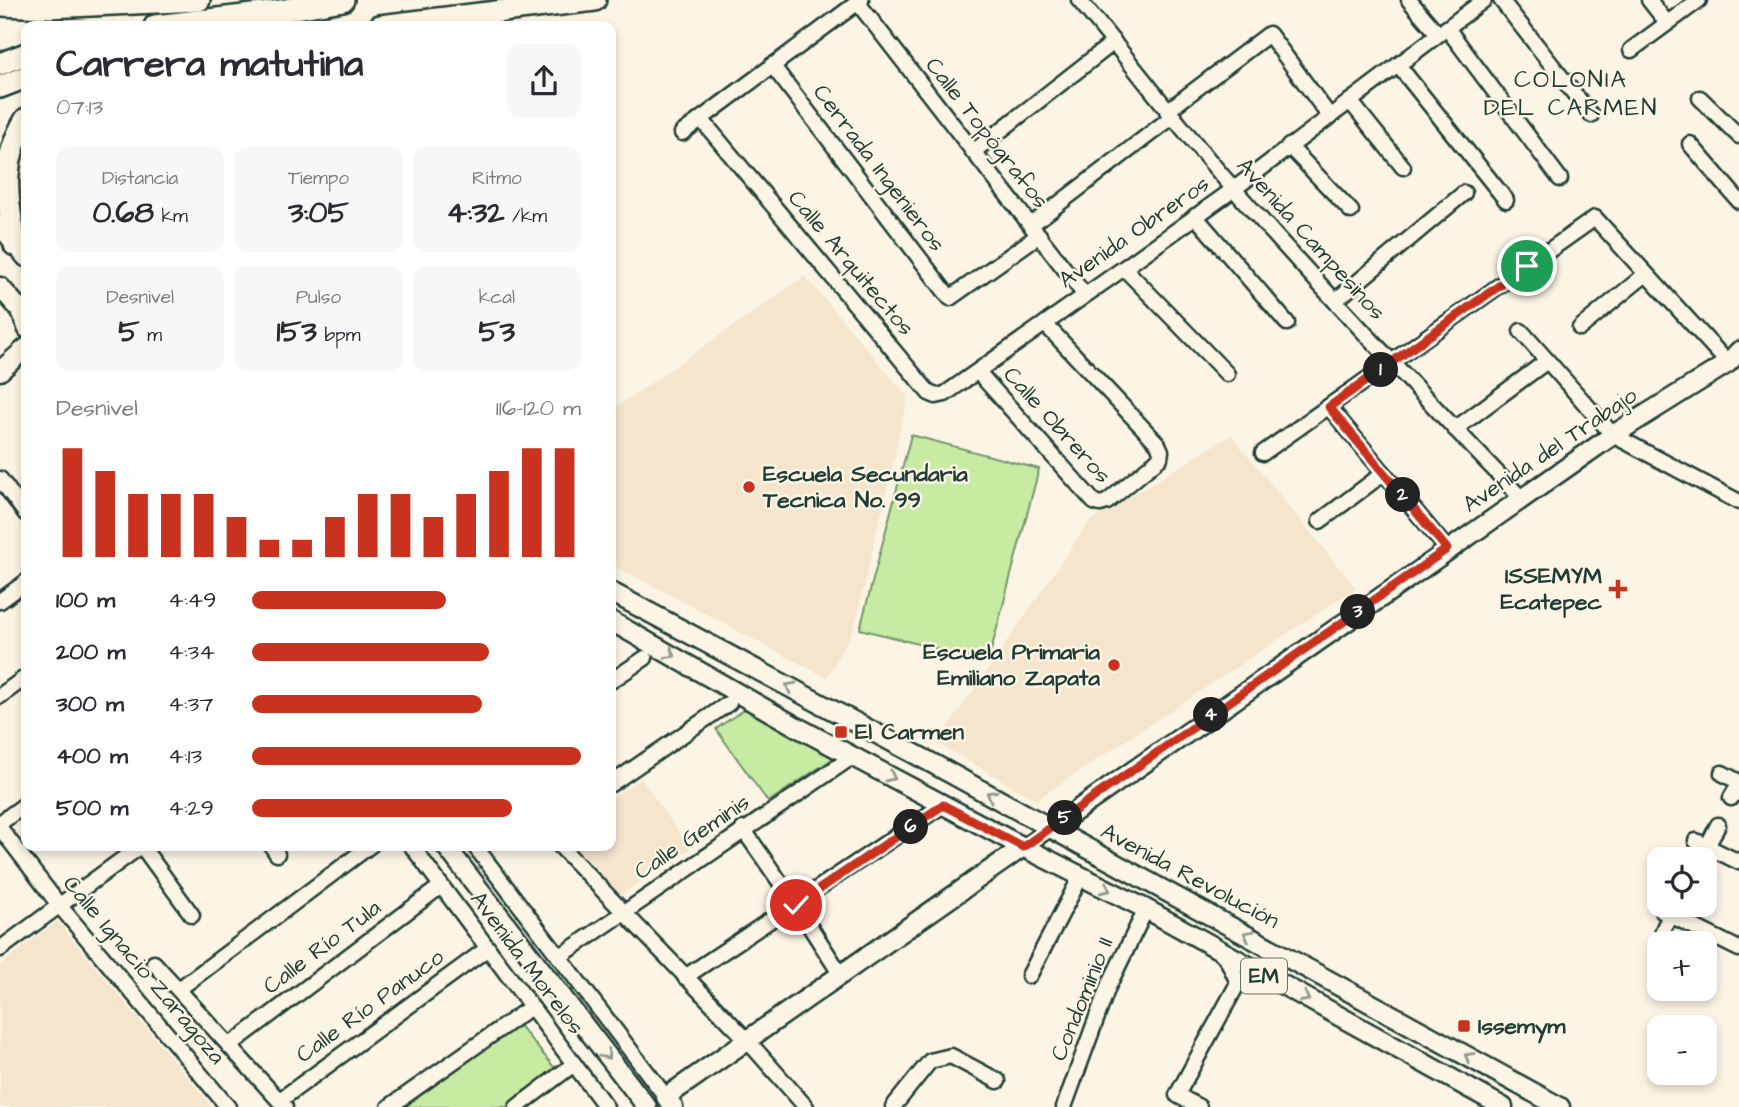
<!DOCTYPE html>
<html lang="es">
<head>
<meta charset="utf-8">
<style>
	body { margin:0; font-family:"Architects Daughter",sans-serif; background:#f7f7f7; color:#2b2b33; height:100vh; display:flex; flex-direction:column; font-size:26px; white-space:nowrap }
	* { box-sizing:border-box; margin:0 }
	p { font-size:23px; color:#7c7c81 }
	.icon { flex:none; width:38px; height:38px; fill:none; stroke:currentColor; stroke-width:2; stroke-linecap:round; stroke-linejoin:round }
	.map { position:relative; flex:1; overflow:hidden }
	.side { position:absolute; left:21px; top:21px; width:595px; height:830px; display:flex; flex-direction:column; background:#fff; border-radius:14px; box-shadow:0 4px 10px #0003 }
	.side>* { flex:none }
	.controls { position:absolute; left:1647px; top:847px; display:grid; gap:14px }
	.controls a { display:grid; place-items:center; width:70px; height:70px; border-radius:14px; background:#fff; box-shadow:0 4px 10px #0003; font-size:35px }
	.pin { position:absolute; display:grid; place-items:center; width:60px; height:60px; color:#fff; margin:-30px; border:4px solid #fff; border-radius:50%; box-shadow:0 2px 7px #0007 }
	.km { position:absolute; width:35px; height:35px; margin:-18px; border-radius:50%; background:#222; color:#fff; font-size:19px; line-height:35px; text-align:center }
	.round { display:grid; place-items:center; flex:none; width:74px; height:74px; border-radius:14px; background:#f7f7f7 }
	.summary { display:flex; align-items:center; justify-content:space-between; height:119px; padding:0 35px }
	h1 { font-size:38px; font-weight:700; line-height:52px }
	.figures { display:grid; grid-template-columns:repeat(3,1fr); gap:10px; height:119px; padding:7px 35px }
	.figures div { display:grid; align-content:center; border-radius:14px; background:#f7f7f7; text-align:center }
	.figures b { font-size:30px; font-weight:700 }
	.figures small { font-size:19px; font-weight:400 }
	.figures p { font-size:19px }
	.chart { height:196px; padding:14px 35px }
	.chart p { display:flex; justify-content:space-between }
	.chart svg { width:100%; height:126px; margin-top:7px; stroke:#c8321e; stroke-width:6 }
	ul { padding:0 35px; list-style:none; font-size:23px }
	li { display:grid; grid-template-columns:112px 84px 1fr; align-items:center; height:52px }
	li i { height:18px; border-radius:9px; background:#c8321e }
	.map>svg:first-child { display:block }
	.built { fill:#f5e5cd }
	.green { fill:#c8eba4; stroke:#74946c; stroke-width:2 }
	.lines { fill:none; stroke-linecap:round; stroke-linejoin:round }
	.minor-casing { stroke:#1f3d34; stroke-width:19 }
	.major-casing { stroke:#1f3d34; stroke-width:23 }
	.highway-casing { stroke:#1f3d34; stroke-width:26 }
	.minor { stroke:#fcf5e5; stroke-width:14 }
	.major { stroke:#fcf5e5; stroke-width:18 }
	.highway { stroke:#fcf5e5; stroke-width:21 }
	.oneway { stroke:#8e998c }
	.route-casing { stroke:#fff; stroke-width:14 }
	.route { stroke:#c8321e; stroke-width:9 }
	.poi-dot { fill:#c8321e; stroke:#fcf5e5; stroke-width:2.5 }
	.labels { text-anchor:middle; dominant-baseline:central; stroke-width:5; stroke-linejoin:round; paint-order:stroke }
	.shield { fill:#fcf5e5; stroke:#617469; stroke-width:2 }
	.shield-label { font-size:21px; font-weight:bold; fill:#1f3d34 }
	.street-label { font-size:23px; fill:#1f3d34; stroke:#fcf5e5 }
	.poi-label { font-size:23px; font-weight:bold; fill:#1f3d34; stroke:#fcf5e5; text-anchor:start }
	.neighbourhood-label { font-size:24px; letter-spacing:2px; fill:#1f3d34; stroke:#fcf5e5 }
</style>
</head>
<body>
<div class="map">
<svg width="1739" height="1107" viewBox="0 0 1739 1107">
	<rect width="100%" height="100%" fill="#fcf5e5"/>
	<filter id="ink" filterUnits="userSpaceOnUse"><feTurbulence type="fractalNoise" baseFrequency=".0143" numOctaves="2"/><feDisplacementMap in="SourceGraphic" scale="14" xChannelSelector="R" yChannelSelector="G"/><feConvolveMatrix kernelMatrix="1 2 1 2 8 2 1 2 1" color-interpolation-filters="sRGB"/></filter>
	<g filter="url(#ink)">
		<g class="built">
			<path d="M 805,276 L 908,397 L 855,626 L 827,678 L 611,564 L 611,411 Z"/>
			<path d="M 1231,435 L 1356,588 L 1036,800 L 937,743 L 1089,522 Z"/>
			<path d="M 641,778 L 690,849 L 620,895 L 574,845 L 611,845 L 611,799 Z"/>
			<path d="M 57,921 L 212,1107 L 0,1107 L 0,965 Z"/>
		</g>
		<g class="green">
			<path d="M 911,435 L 1039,469 L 988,662 L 860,629 Z"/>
			<path d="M 746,708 L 838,755 L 768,802 L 716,729 Z"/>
			<path d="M 517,1023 L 555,1068 L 506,1107 L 405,1107 Z"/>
		</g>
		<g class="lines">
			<g class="minor-casing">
				<g id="minor">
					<path d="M 1079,0 C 1131,62 1179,127 1233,188 C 1326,294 1424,396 1521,498"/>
					<path d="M 1409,0 L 1438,34"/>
					<path d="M 1501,0 L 1591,115"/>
					<path d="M 1649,0 L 1667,23"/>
					<path d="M 858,3 L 1084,294"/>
					<path d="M 1447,28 L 1560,179"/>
					<path d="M 1631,50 L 1699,0"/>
					<path d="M 772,65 L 950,298 L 1039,235"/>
					<path d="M 1398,65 L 1506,200"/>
					<path d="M 1700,98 L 1739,136"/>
					<path d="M 1350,101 L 1403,167"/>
					<path d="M 1167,111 L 1269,34 L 1330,117"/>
					<path d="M 701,119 L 929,393 L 936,396 L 945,394 L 1124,268 L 1234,189 L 1484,0"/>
					<path d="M 682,133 L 861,0"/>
					<path d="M 1690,144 L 1739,201"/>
					<path d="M 1289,146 L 1351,211"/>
					<path d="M 973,152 L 1114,42"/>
					<path d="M 1195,216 L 1287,323"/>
					<path d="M 1031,225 L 1172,117"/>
					<path d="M 1124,268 L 1227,374"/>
					<path d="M 1335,301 L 1464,193"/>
					<path d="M 16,305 L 26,330"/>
					<path d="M 1580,328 L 1646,274"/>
					<path d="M 1521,331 L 1613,435 L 1739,502"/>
					<path d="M 978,372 L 1094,502 L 1100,504 L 1107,502 L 1160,458 L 1161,451 L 1158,444 L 1045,324"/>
					<path d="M 1329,407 L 1447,549"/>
					<path d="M 1455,429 L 1547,361"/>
					<path d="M 1263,453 L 1595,218 L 1728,363"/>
					<path d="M 0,479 L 26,514"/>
					<path d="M 1320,521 L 1384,473"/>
					<path d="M 0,601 L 26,582"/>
					<path d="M 611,681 L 645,658"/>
					<path d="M 0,696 L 26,677"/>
					<path d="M 1722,773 L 1739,782"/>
					<path d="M 611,784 L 729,703"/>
					<path d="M 1731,798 L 1739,784"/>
					<path d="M 0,823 L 26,804"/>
					<path d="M 0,828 L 59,905 L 228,1107"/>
					<path d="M 743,829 L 796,905 L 841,975"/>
					<path d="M 1696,841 L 1739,862"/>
					<path d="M 141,845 L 192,915"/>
					<path d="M 271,845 L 277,854"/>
					<path d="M 411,845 L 606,1107"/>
					<path d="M 474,845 L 666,1097"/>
					<path d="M 559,845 L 747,1040 L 806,1107"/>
					<path d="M 1023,847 L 1050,829"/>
					<path d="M 1701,859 L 1718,825"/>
					<path d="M 1662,911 L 1739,949"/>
					<path d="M 1663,930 L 1675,905"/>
					<path d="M 0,949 L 142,845"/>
					<path d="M 1221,952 L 1229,963 L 1238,983"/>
					<path d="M 559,957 L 852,757"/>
					<path d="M 154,963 L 285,1107"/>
					<path d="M 1029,976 L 1081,876"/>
					<path d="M 685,977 L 943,805"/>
					<path d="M 179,989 L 371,845"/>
					<path d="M 229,1046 L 441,886"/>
					<path d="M 280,1100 L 488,948"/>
					<path d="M 389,1107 L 531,1007"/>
					<path d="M 517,1107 L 574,1064"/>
					<path d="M 893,1107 L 930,1061 L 951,1056 L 998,1081"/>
					<path d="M 1064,1107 L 1108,987 L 1146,909"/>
					<path d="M 1199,1107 L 1177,1095 L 1238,983 L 1255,976 L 1267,978"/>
				</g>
			</g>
			<g class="major-casing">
				<g id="major">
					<path d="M 0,225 L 26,257"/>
					<path d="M 0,287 L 16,305 L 26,310"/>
					<path d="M 0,371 L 26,348"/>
					<path d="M 611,592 L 928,761 L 1560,1107"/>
					<path d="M 611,621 L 797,727 L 1023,847 L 1146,909 L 1503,1107"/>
					<path d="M 1050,829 L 1613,435 L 1728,363 L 1739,351"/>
					<path d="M 445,845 L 647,1107"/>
					<path d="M 673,1107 L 666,1097 L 1023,847"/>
				</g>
			</g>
			<g class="highway-casing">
				<g id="highway">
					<path d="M 0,5 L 49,7 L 199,0"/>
					<path d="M 155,26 L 262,14 L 343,0"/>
					<path d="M 380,26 L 595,0"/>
					<path d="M 0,64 L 26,54"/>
					<path d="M 0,87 L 26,77"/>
					<path d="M 15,245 C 7,195 0,162 26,119"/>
				</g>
			</g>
			<use href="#minor" class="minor"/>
			<use href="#major" class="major"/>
			<use href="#highway" class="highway"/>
		</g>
		<defs><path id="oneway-chevron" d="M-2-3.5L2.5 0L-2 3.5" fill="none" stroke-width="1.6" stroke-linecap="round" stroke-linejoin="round" transform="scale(1.75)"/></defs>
		<g class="oneway">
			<use href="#oneway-chevron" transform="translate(671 654) rotate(29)"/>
			<use href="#oneway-chevron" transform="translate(790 687) rotate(-152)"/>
			<use href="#oneway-chevron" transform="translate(891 777) rotate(27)"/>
			<use href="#oneway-chevron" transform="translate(991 795) rotate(-151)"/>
			<use href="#oneway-chevron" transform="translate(1106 889) rotate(27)"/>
			<use href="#oneway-chevron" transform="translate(1248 935) rotate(-152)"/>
			<use href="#oneway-chevron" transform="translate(1305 998) rotate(29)"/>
			<use href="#oneway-chevron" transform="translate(606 1055) rotate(52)"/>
			<use href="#oneway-chevron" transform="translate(1469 1057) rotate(-151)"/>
		</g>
	</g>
	<g class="lines" filter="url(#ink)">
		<g class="route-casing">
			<path id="route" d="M 796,905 L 943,805 L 1023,847 L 1447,549 L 1329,407 L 1527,266"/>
		</g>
		<use href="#route" class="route"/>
	</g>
	<g class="poi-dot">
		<circle cx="749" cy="487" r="7"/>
		<path d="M1614.5 578.5h7v7h7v7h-7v7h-7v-7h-7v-7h7z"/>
		<circle cx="1114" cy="665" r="7"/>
		<rect x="834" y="725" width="14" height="14" rx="3.5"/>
		<rect x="1457" y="1019" width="14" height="14" rx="3.5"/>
	</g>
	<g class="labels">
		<rect class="shield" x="1241" y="958.5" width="46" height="35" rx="5"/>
		<g class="shield-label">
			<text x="1264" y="976">EM</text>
		</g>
		<g class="street-label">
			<text transform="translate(987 133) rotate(52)">Calle Topógrafos</text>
			<text transform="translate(879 168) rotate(53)">Cerrada Ingenieros</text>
			<text transform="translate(1134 232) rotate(-35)">Avenida Obreros</text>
			<text transform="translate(1311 239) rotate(48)">Avenida Campesinos</text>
			<text transform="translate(851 263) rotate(50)">Calle Arquitectos</text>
			<text transform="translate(1057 425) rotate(48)">Calle Obreros</text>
			<text transform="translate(1550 450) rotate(-34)">Avenida del Trabajo</text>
			<text transform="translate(692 837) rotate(-34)">Calle Geminis</text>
			<text transform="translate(1190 876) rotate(28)">Avenida Revolución</text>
			<text transform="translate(322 947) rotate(-37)">Calle Río Tula</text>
			<text transform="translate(527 963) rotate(53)">Avenida Morelos</text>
			<text transform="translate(144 970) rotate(50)">Calle Ignacio Zaragoza</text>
			<text transform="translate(1082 999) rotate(-68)">Condominio II</text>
			<text transform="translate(370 1006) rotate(-36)">Calle Río Panuco</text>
		</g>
		<g class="poi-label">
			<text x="763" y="474">Escuela Secundaria<tspan x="763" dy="26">Tecnica No. 99</tspan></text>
			<text x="1602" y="576" text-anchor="end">ISSEMYM<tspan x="1602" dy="26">Ecatepec</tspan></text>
			<text x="1100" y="652" text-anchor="end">Escuela Primaria<tspan x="1100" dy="26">Emiliano Zapata</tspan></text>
			<text x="855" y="732">El Carmen</text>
			<text x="1478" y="1026">Issemym</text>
		</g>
		<g class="neighbourhood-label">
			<text x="1571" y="80">COLONIA<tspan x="1571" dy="28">DEL CARMEN</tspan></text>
		</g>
	</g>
</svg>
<div class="controls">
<a><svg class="icon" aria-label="locate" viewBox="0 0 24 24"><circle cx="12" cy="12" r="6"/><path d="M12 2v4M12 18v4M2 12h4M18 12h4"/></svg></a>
<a>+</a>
<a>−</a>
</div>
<div class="pin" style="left:1527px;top:266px;background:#1e9e55"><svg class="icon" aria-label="arrive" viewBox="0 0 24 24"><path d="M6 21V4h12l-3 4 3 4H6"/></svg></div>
<div class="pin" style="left:796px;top:905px;background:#d93025"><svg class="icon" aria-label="check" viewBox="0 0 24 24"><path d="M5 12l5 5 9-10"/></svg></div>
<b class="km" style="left:1381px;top:370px">1</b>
<b class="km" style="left:1403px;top:495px">2</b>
<b class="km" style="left:1358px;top:612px">3</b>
<b class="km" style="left:1211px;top:715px">4</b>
<b class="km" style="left:1065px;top:818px">5</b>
<b class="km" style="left:911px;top:827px">6</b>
<section class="side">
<div class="summary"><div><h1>Carrera matutina</h1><p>07:13</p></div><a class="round"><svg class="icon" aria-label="share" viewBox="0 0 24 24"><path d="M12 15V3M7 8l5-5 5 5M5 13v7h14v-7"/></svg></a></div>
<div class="figures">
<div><p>Distancia</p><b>0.68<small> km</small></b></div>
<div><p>Tiempo</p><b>3:05</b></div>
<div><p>Ritmo</p><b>4:32<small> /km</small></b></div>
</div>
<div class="figures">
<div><p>Desnivel</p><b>5<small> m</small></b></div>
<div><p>Pulso</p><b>153<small> bpm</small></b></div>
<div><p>kcal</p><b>53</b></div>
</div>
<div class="chart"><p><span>Desnivel</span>116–120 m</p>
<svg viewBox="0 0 160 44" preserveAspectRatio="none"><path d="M5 44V6M15 44V14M25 44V22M35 44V22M45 44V22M55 44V30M65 44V38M75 44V38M85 44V30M95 44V22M105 44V22M115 44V30M125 44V22M135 44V14M145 44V6M155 44V6"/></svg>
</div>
<ul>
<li><b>100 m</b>4:49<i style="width:59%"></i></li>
<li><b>200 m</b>4:34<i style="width:72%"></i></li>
<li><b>300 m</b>4:37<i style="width:70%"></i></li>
<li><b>400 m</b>4:13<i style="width:100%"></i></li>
<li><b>500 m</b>4:29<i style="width:79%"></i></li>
</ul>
</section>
</div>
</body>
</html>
